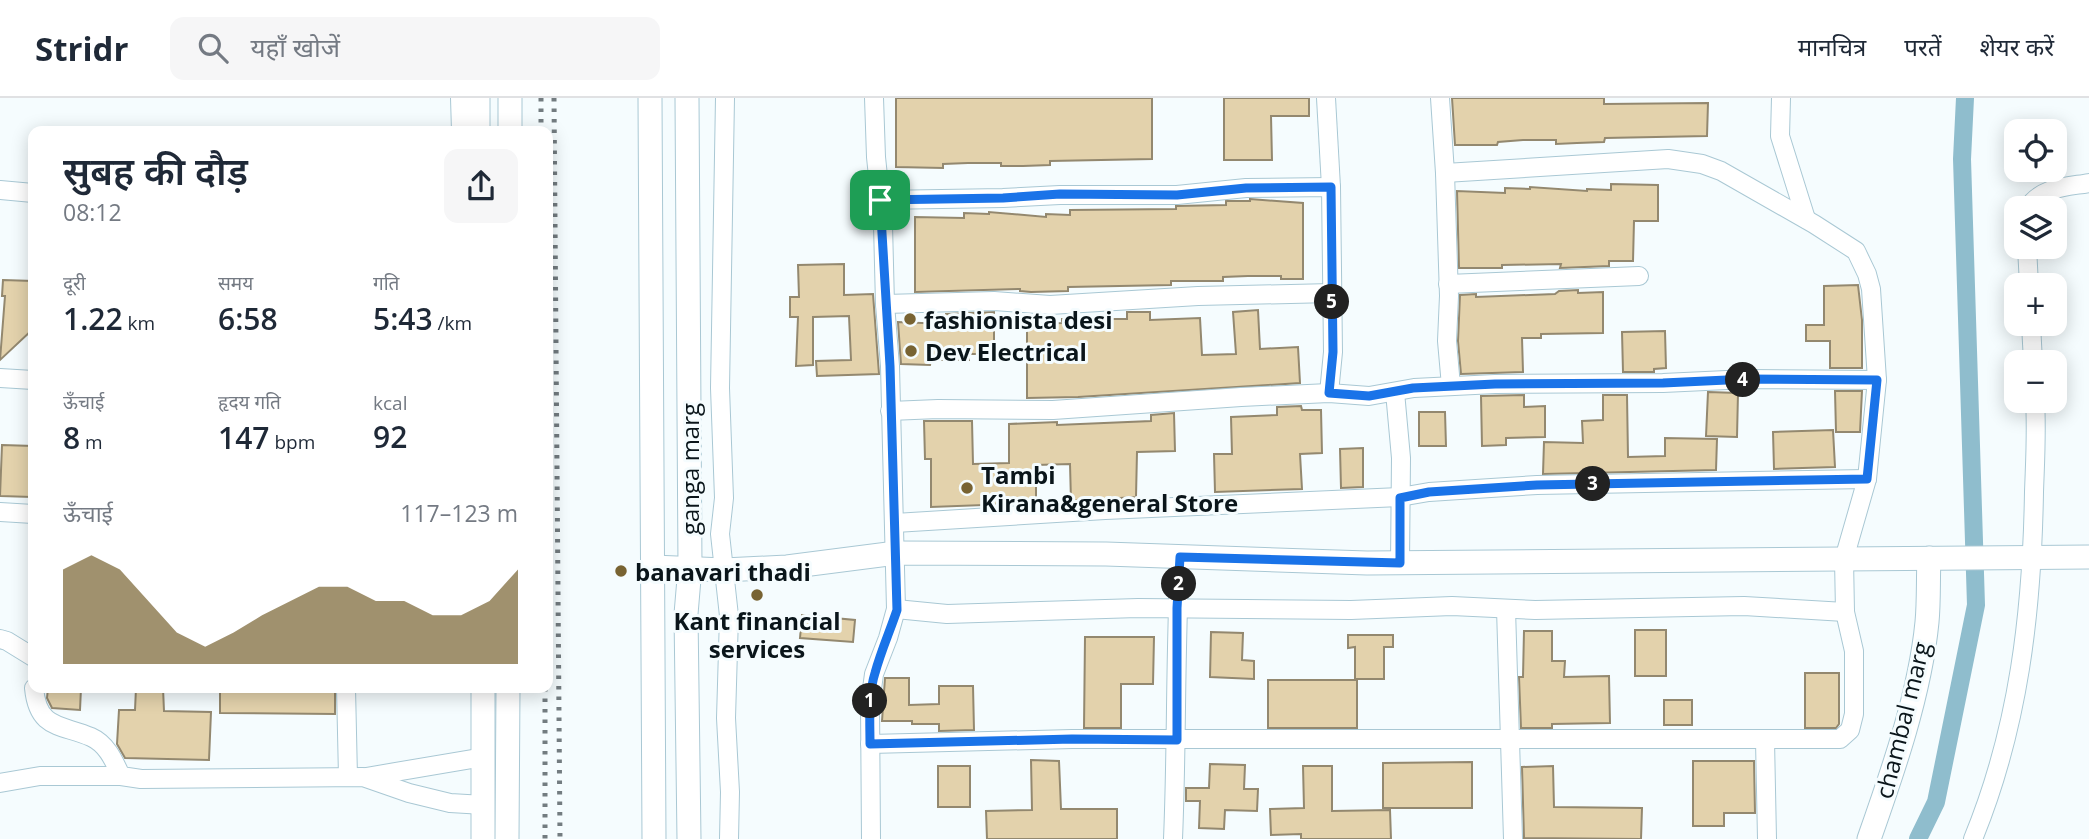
<!DOCTYPE html>
<html lang="hi">
<head>
<meta charset="utf-8">
<style>
	body { margin:0; font-family:"Open Sans","Noto Sans Devanagari",sans-serif; background:#f6f6f7; color:#1f2937; height:100vh; display:flex; flex-direction:column; font-size:26px; white-space:nowrap }
	* { box-sizing:border-box; margin:0 }
	p { font-size:23px; color:#747a83 }
	.icon { flex:none; width:38px; height:38px; fill:none; stroke:currentColor; stroke-width:2; stroke-linecap:round; stroke-linejoin:round }
	.map { position:relative; flex:1; overflow:hidden }
	.drawer { position:absolute; left:28px; top:28px; width:525px; height:567px; display:flex; flex-direction:column; background:#fff; border-radius:14px; box-shadow:0 4px 18px #0003 }
	.drawer>* { flex:none }
	.fabs { position:absolute; left:2004px; top:21px; display:grid; gap:14px }
	.fabs a { display:grid; place-items:center; width:63px; height:63px; border-radius:14px; background:#fff; box-shadow:0 4px 18px #0003; font-size:35px }
	.pin { position:absolute; display:grid; place-items:center; width:60px; height:60px; color:#fff; margin:-30px; border-radius:14px; box-shadow:0 4px 10px #0006 }
	.km { position:absolute; width:35px; height:35px; margin:-18px; border-radius:50%; background:#222; color:#fff; font-size:19px; line-height:35px; text-align:center }
	.round { display:grid; place-items:center; flex:none; width:74px; height:74px; border-radius:14px; background:#f6f6f7 }
	.overview { display:flex; align-items:center; justify-content:space-between; height:119px; padding:0 35px }
	h1 { font-size:38px; font-weight:600; line-height:52px }
	.figures { display:grid; grid-template-columns:repeat(3,1fr); gap:10px; height:119px; padding:7px 35px }
	.figures div { display:grid; align-content:center }
	.figures b { font-size:30px; font-weight:600 }
	.figures small { font-size:19px; font-weight:400 }
	.figures p { font-size:19px }
	.chart { height:196px; padding:14px 35px }
	.chart p { display:flex; justify-content:space-between }
	.chart svg { width:100%; height:126px; margin-top:7px; fill:#786332; opacity:.7 }
	header { display:flex; align-items:center; gap:42px; box-sizing:border-box; height:98px; padding:0 35px; background:#fff; border-bottom:2px solid #e0e1e3 }
	header strong { font-size:33px }
	nav { display:flex; gap:38px; margin-inline-start:auto; font-size:24px }
	.search { width:490px; height:63px; background:#f6f6f7; display:flex; align-items:center; gap:18px; box-sizing:border-box; padding:0 24px; border-radius:14px; color:#747a83; font-size:26px }
	.map>svg:first-child { display:block }
	.lines { fill:none; stroke-linecap:round; stroke-linejoin:round }
	.canal { stroke:#8fbdcd; stroke-width:18 }
	.building { fill:#e3d2ac; stroke:#93886f; stroke-width:2 }
	.minor-casing { stroke:#a9c8d4; stroke-width:20 }
	.tertiary-casing { stroke:#a9c8d4; stroke-width:25 }
	.minor { stroke:#fff; stroke-width:18 }
	.tertiary { stroke:#fff; stroke-width:23 }
	.rail { stroke:#737c80; stroke-width:5; stroke-dasharray:3.5 7; stroke-linecap:butt }
	.route-casing { stroke:#fff; stroke-width:14 }
	.route { stroke:#1a73e8; stroke-width:9 }
	.poi-dot { fill:#786332; stroke:#f5fcfe; stroke-width:2.5 }
	.labels { text-anchor:middle; dominant-baseline:central; stroke-width:6; stroke-linejoin:round; paint-order:stroke }
	.poi-label { font-size:24px; font-weight:bold; fill:#0a151a; stroke:#f5fcfe; text-anchor:start }
	.street-label { font-size:24px; fill:#0a151a; stroke:#f5fcfe }
</style>
</head>
<body>
<header>
<strong>Stridr</strong>
<div class="search"><svg class="icon" aria-label="search" viewBox="0 0 24 24"><circle cx="10" cy="10" r="6"/><path d="M15 15l6 6"/></svg>यहाँ खोजें</div>
<nav><a>मानचित्र</a><a>परतें</a><a>शेयर करें</a></nav>
</header>
<div class="map">
<svg width="2089" height="741" viewBox="0 0 2089 741">
	<rect width="100%" height="100%" fill="#f5fcfe"/>
	<g class="lines">
		<path class="canal" d="M 1918,741 L 1936,704 L 1976,507 L 1962,61 L 1965,0"/>
	</g>
	<g class="building">
		<path d="M 896,0 L 1152,0 L 1152,61 L 1050,63 L 1050,67 L 1023,68 L 1001,68 L 1001,65 L 968,65 L 943,66 L 943,70 L 896,69 Z"/>
		<path d="M 1224,0 L 1309,0 L 1309,18 L 1271,18 L 1272,62 L 1224,62 Z"/>
		<path d="M 1452,0 L 1604,0 L 1604,6 L 1708,5 L 1707,38 L 1605,40 L 1604,44 L 1577,45 L 1556,46 L 1556,42 L 1523,42 L 1498,44 L 1497,47 L 1455,47 Z"/>
		<path d="M 1611,86 L 1658,87 L 1658,123 L 1634,123 L 1633,163 L 1609,163 L 1609,168 L 1560,170 L 1561,166 L 1502,167 L 1502,170 L 1459,170 L 1457,93 L 1505,95 L 1505,90 L 1530,91 L 1530,89 L 1587,93 L 1587,91 L 1611,92 Z"/>
		<path d="M 1250,101 L 1303,105 L 1303,181 L 1281,181 L 1281,178 L 1248,178 L 1223,179 L 1223,183 L 1171,183 L 1171,187 L 1068,189 L 1068,193 L 1031,194 L 1020,193 L 1020,191 L 915,194 L 915,119 L 964,120 L 964,115 L 989,116 L 989,114 L 1046,119 L 1046,116 L 1070,117 L 1070,112 L 1176,111 L 1176,108 L 1226,107 L 1226,103 L 1250,103 Z"/>
		<path d="M 844,166 L 844,197 L 873,196 L 879,276 L 817,278 L 816,263 L 851,262 L 849,218 L 813,219 L 813,267 L 796,268 L 798,219 L 790,219 L 790,199 L 799,199 L 798,167 Z"/>
		<path d="M 3,182 L 33,183 L 33,231 L 0,262 L 5,198 L 2,198 Z"/>
		<path d="M 1858,187 L 1862,222 L 1862,270 L 1830,270 L 1830,243 L 1806,243 L 1806,227 L 1824,227 L 1824,188 Z"/>
		<path d="M 1578,192 L 1578,195 L 1603,194 L 1603,235 L 1541,236 L 1541,240 L 1522,240 L 1523,274 L 1461,276 L 1458,243 L 1460,197 L 1476,196 L 1476,199 L 1555,196 L 1559,193 Z"/>
		<path d="M 1258,212 L 1260,251 L 1298,249 L 1300,285 L 1078,299 L 1027,300 L 1027,226 L 1062,225 L 1062,221 L 1127,221 L 1127,214 L 1150,214 L 1150,222 L 1200,220 L 1202,257 L 1236,256 L 1233,214 Z"/>
		<path d="M 994,214 L 994,256 L 969,256 L 969,262 L 931,262 L 930,267 L 901,266 L 898,224 L 946,226 L 946,216 Z"/>
		<path d="M 1665,233 L 1666,270 L 1654,271 L 1654,274 L 1623,274 L 1622,234 Z"/>
		<path d="M 1835,293 L 1862,293 L 1860,334 L 1836,334 Z"/>
		<path d="M 1708,294 L 1738,295 L 1737,339 L 1706,338 Z"/>
		<path d="M 1524,297 L 1524,309 L 1545,308 L 1545,339 L 1506,340 L 1506,347 L 1482,348 L 1481,298 Z"/>
		<path d="M 1603,297 L 1627,297 L 1628,359 L 1665,358 L 1665,340 L 1717,341 L 1716,372 L 1543,376 L 1544,344 L 1583,345 L 1582,323 L 1603,322 Z"/>
		<path d="M 1301,308 L 1302,312 L 1321,312 L 1322,355 L 1300,356 L 1302,391 L 1215,394 L 1214,356 L 1232,356 L 1231,319 L 1277,317 L 1277,309 Z"/>
		<path d="M 1419,314 L 1445,314 L 1446,348 L 1419,348 Z"/>
		<path d="M 1174,315 L 1175,353 L 1137,354 L 1136,399 L 1071,403 L 1070,366 L 1036,367 L 1036,405 L 931,409 L 931,361 L 925,361 L 924,323 L 972,323 L 973,366 L 1009,365 L 1009,326 L 1057,324 L 1057,327 L 1151,323 L 1151,317 Z"/>
		<path d="M 1833,332 L 1835,369 L 1774,371 L 1773,334 Z"/>
		<path d="M 2,347 L 33,348 L 32,399 L 0,398 Z"/>
		<path d="M 1363,350 L 1363,389 L 1341,390 L 1340,351 Z"/>
		<path d="M 802,517 L 855,522 L 853,544 L 800,540 Z"/>
		<rect x="1635" y="532" width="31" height="46"/>
		<path d="M 1524,533 L 1552,533 L 1552,563 L 1565,563 L 1564,579 L 1609,578 L 1610,625 L 1552,626 L 1552,630 L 1521,630 L 1519,579 L 1523,579 Z"/>
		<path d="M 1211,534 L 1243,535 L 1242,562 L 1254,563 L 1254,581 L 1210,579 Z"/>
		<path d="M 1348,537 L 1393,537 L 1393,549 L 1384,549 L 1384,581 L 1355,581 L 1355,549 L 1348,550 Z"/>
		<path d="M 1085,539 L 1154,539 L 1153,586 L 1121,586 L 1121,630 L 1084,630 Z"/>
		<path d="M 1805,575 L 1839,575 L 1839,626 L 1836,630 L 1805,630 Z"/>
		<path d="M 885,580 L 909,580 L 909,607 L 939,606 L 939,588 L 973,588 L 974,632 L 939,633 L 939,626 L 912,626 L 912,623 L 882,623 Z"/>
		<rect x="1268" y="582" width="89" height="48"/>
		<path d="M 48,590 L 81,590 L 80,612 L 52,610 L 47,600 Z"/>
		<path d="M 136,590 L 163,590 L 164,613 L 211,614 L 209,662 L 125,660 L 117,646 L 119,612 L 135,612 Z"/>
		<path d="M 220,590 L 335,590 L 335,616 L 220,615 Z"/>
		<rect x="1664" y="602" width="28" height="25"/>
		<path d="M 1031,662 L 1059,663 L 1061,711 L 1117,711 L 1117,741 L 987,741 L 986,713 L 1032,712 Z"/>
		<path d="M 1693,663 L 1754,663 L 1755,715 L 1724,715 L 1724,728 L 1693,728 Z"/>
		<path d="M 1472,664 L 1472,710 L 1383,710 L 1383,665 Z"/>
		<path d="M 1210,666 L 1245,667 L 1244,691 L 1258,691 L 1257,713 L 1225,712 L 1224,731 L 1199,730 L 1200,703 L 1186,703 L 1186,690 L 1209,690 Z"/>
		<rect x="938" y="668" width="32" height="41"/>
		<path d="M 1303,668 L 1332,668 L 1332,713 L 1390,712 L 1391,741 L 1301,741 L 1301,736 L 1271,737 L 1270,711 L 1304,710 Z"/>
		<path d="M 1553,668 L 1554,709 L 1642,710 L 1641,741 L 1524,740 L 1522,669 Z"/>
	</g>
	<g class="lines">
		<g class="minor-casing">
			<g id="minor">
				<path d="M 460,0 L 461,33"/>
				<path d="M 725,0 L 720,290 L 724,400 L 720,436 L 729,518 L 726,620 L 730,694 L 729,741"/>
				<path d="M 1326,0 L 1331,89"/>
				<path d="M 1440,0 L 1445,75 L 1449,198 L 1447,243 L 1451,288"/>
				<path d="M 1781,0 L 1780,38 L 1806,121"/>
				<path d="M 1445,75 L 1668,61 L 1702,66 L 1721,73 L 1814,126 L 1856,153 L 1867,176 L 1871,191 L 1877,282"/>
				<path d="M 0,92 L 33,95"/>
				<path d="M 880,102 L 1003,100 L 1060,97 L 1177,97 L 1246,90 L 1331,89 L 1333,254 L 1329,295"/>
				<path d="M 2028,110 C 2041,89 2066,89 2089,85"/>
				<path d="M 2027,149 L 2029,187"/>
				<path d="M 1448,186 L 1639,178"/>
				<path d="M 885,206 L 994,203 L 1050,207 L 1198,198 L 1332,195"/>
				<path d="M 2031,226 L 2033,264"/>
				<path d="M 0,280 L 33,282"/>
				<path d="M 1395,294 L 1401,360 L 1400,465"/>
				<path d="M 0,414 L 33,416"/>
				<path d="M 895,425 L 1105,412 L 1400,399 L 1429,394 L 1537,387 L 1867,381"/>
				<path d="M 896,511 L 947,516 L 1138,510 L 1351,512 L 1452,508 L 1535,512 L 1744,508 L 1845,514"/>
				<path d="M 1506,511 L 1513,741"/>
				<path d="M 0,541 L 7,543 L 33,559"/>
				<path d="M 34,590 C 38,632 61,626 91,639 C 107,646 114,663 121,678 L 141,681 L 363,679 L 409,695 L 450,705 L 484,707"/>
				<path d="M 346,590 L 348,679"/>
				<path d="M 1765,642 L 1767,741"/>
				<path d="M 870,646 L 1072,641 L 1840,641 L 1850,632 L 1854,616 L 1854,553 L 1845,514 L 1844,461 L 1867,381 L 1877,282 L 1748,281 L 1663,285 L 1495,286 L 1414,290 L 1369,298 L 1329,295 L 1241,299 L 1053,312 L 938,311 L 890,313"/>
				<path d="M 366,679 L 484,659"/>
				<path d="M 0,685 L 40,678 L 121,678"/>
				<path d="M 871,741 L 870,606 L 874,576 L 888,540 L 896,511 L 890,268 L 885,206 L 883,127 L 876,59 L 874,0"/>
				<path d="M 1173,741 C 1177,647 1175,553 1180,459"/>
				<path d="M 1973,741 C 2019,629 2032,514 2034,394 C 2035,364 2037,333 2035,303"/>
			</g>
		</g>
		<g class="tertiary-casing">
			<g id="tertiary">
				<path d="M 478,0 L 478,33"/>
				<path d="M 510,0 L 510,33"/>
				<path d="M 650,0 L 654,741"/>
				<path d="M 687,0 L 690,469 L 686,516 L 689,741"/>
				<path d="M 653,469 L 724,472 L 787,469 L 896,455 L 1106,456 L 1367,465 L 2089,459"/>
				<path d="M 483,590 L 483,741"/>
				<path d="M 507,741 L 508,590"/>
				<path d="M 1869,741 C 1893,673 1920,596 1927,524 C 1929,503 1928,481 1929,460"/>
			</g>
		</g>
		<use href="#minor" class="minor"/>
		<use href="#tertiary" class="tertiary"/>
		<g class="rail">
			<path d="M 541,0 L 541,33"/>
			<path d="M 554,0 L 560,741"/>
			<path d="M 545,590 L 545,741"/>
		</g>
	</g>
	<g class="lines">
		<g class="route-casing">
			<path id="route" d="M 1331,89 L 1333,254 L 1329,295 L 1369,298 L 1413,290 L 1495,286 L 1663,285 L 1748,281 L 1877,282 L 1867,381 L 1537,387 L 1429,394 L 1400,400 L 1400,465 L 1180,459 L 1177,510 L 1177,642 L 1072,641 L 870,646 C 870,623 868,597 875,575 C 881,553 890,533 897,512 L 890,268 L 880,102 L 1003,100 L 1060,96 L 1177,97 L 1246,90 Z"/>
		</g>
		<use href="#route" class="route"/>
	</g>
	<g class="poi-dot">
		<circle cx="910" cy="221" r="7"/>
		<circle cx="911" cy="253" r="7"/>
		<circle cx="967" cy="390" r="7"/>
		<circle cx="621" cy="473" r="7"/>
		<circle cx="757" cy="497" r="7"/>
	</g>
	<g class="labels">
		<g class="poi-label">
			<text x="924" y="221">fashionista desi</text>
			<text x="925" y="253">Dev Electrical</text>
			<text x="981" y="376">Tambi<tspan x="981" dy="28">Kirana&amp;general Store</tspan></text>
			<text x="635" y="473">banavari thadi</text>
			<text x="757" y="522" text-anchor="middle">Kant financial<tspan x="757" dy="28">services</tspan></text>
		</g>
		<g class="street-label">
			<text transform="translate(689 371) rotate(-90)">ganga marg</text>
			<text transform="translate(1902 622) rotate(-76)">chambal marg</text>
		</g>
	</g>
</svg>
<div class="fabs">
<a><svg class="icon" aria-label="locate" viewBox="0 0 24 24"><circle cx="12" cy="12" r="6"/><path d="M12 2v4M12 18v4M2 12h4M18 12h4"/></svg></a>
<a><svg class="icon" aria-label="layers" viewBox="0 0 24 24"><path d="M12 4l9 5-9 5-9-5zM3 14l9 5 9-5"/></svg></a>
<a>+</a>
<a>−</a>
</div>
<div class="pin" style="left:880px;top:102px;background:#1e9e55"><svg class="icon" aria-label="arrive" viewBox="0 0 24 24"><path d="M6 21V4h12l-3 4 3 4H6"/></svg></div>
<b class="km" style="left:870px;top:603px">1</b>
<b class="km" style="left:1179px;top:486px">2</b>
<b class="km" style="left:1593px;top:386px">3</b>
<b class="km" style="left:1743px;top:282px">4</b>
<b class="km" style="left:1332px;top:204px">5</b>
<section class="drawer">
<div class="overview"><div><h1>सुबह की दौड़</h1><p>08:12</p></div><a class="round"><svg class="icon" aria-label="share" viewBox="0 0 24 24"><path d="M12 15V3M7 8l5-5 5 5M5 13v7h14v-7"/></svg></a></div>
<div class="figures">
<div><p>दूरी</p><b>1.22<small> km</small></b></div>
<div><p>समय</p><b>6:58</b></div>
<div><p>गति</p><b>5:43<small> /km</small></b></div>
</div>
<div class="figures">
<div><p>ऊँचाई</p><b>8<small> m</small></b></div>
<div><p>हृदय गति</p><b>147<small> bpm</small></b></div>
<div><p>kcal</p><b>92</b></div>
</div>
<div class="chart"><p><span>ऊँचाई</span>117–123 m</p>
<svg viewBox="0 0 160 44" preserveAspectRatio="none"><path d="M0 44V11L10 6L20 11L30 22L40 33L50 38L60 33L70 27L80 22L90 17L100 17L110 22L120 22L130 27L140 27L150 22L160 11V44z"/></svg>
</div>
</section>
</div>
</body>
</html>
